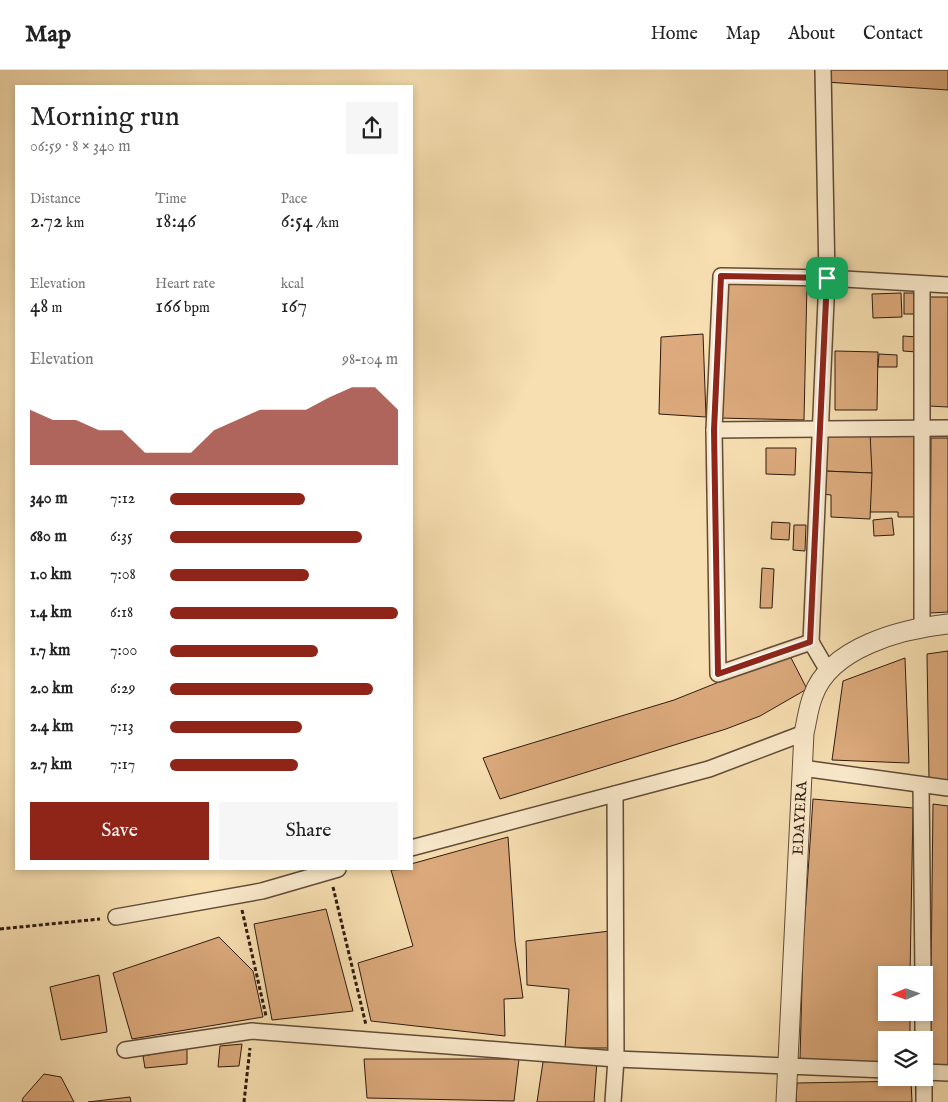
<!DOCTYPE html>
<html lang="en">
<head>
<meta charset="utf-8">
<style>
	body { margin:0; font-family:"IM FELL English",serif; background:#f6f6f6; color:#222; height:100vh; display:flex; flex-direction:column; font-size:19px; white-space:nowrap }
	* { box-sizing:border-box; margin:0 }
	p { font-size:16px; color:#767676 }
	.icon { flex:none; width:28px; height:28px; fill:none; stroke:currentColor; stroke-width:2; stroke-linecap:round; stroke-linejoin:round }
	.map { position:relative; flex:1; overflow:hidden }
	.sheet { position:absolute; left:15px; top:15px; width:398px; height:785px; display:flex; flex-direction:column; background:#fff; border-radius:0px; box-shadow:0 2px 8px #0003 }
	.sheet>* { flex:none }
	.needle { width:32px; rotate:268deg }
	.tools { position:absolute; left:878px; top:896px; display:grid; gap:10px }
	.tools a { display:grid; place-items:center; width:55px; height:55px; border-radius:0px; background:#fff; box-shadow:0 2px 8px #0003; font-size:25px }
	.pin { position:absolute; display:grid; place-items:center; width:42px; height:42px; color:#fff; margin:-21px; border-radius:10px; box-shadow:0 2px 8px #0006 }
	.round { display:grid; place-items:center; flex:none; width:52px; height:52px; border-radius:0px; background:#f6f6f6 }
	.overview { display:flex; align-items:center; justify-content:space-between; height:85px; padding:0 15px }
	h1 { font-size:28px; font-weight:600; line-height:38px }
	.stats { display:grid; grid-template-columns:repeat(3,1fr); gap:8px; height:85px; padding:5px 15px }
	.stats div { display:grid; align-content:center }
	.stats b { font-size:21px; font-weight:600 }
	.stats small { font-size:14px; font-weight:400 }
	.stats p { font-size:14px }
	.chart { height:140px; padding:10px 15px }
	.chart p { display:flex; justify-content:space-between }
	.chart svg { width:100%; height:90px; margin-top:5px; fill:#8f2418; opacity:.7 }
	.primary-button { display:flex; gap:10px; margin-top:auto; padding:10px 15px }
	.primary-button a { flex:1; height:58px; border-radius:0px; background:#8f2418; color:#fff; font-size:20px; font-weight:600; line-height:58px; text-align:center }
	.primary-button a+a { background:#f6f6f6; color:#222 }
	ul { padding:0 15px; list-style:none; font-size:16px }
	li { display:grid; grid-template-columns:80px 60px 1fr; align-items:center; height:38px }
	li i { height:12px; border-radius:6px; background:#8f2418 }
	header { display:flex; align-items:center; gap:30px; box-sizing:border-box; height:70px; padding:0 25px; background:#fff; border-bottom:1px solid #e0e0e0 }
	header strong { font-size:24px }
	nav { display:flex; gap:28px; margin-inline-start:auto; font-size:18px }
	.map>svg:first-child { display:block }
	.building { fill:#dcaa7c; stroke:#2f1a0f }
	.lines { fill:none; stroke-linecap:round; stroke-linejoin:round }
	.minor-casing { stroke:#614b38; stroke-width:18 }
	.tertiary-casing { stroke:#614b38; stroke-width:21 }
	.path { stroke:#2f1a0f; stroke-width:3; stroke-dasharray:4 2.5; stroke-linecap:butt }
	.minor { stroke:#faeacc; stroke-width:15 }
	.tertiary { stroke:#faeacc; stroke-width:19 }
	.route-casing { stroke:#fff; stroke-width:10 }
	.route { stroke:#8f2418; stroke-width:6 }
	.labels { text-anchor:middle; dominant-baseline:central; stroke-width:4; stroke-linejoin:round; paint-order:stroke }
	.street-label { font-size:15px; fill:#2f1a0f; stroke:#faeacc }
</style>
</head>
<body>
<header>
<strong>Map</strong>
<nav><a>Home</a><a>Map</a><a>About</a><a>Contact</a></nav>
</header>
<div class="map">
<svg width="948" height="1032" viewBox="0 0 948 1032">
	<rect width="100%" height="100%" fill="#f7dfb1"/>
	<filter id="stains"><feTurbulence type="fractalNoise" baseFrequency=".004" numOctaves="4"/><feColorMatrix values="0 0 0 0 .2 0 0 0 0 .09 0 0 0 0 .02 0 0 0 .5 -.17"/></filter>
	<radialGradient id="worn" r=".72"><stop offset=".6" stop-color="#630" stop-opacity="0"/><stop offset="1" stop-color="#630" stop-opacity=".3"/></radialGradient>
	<g class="building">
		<path d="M 825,0 L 948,0 L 948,20 L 825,12 Z"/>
		<path d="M 807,213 L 804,350 L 719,348 L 726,214 Z"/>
		<path d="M 901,223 L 902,247 L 873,248 L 872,224 Z"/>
		<rect x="904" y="223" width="12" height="21"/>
		<path d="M 930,227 L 948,227 L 948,337 L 929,336 Z"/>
		<path d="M 703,264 L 706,347 L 659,344 L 661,267 Z"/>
		<path d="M 903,266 L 917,267 L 917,282 L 903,281 Z"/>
		<path d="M 835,281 L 878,282 L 877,340 L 835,340 Z"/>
		<path d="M 879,284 L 897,285 L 897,297 L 878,297 Z"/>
		<path d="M 919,362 L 920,447 L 898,447 L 898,442 L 870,442 L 870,363 Z"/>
		<path d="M 827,363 L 870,363 L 872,403 L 824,401 Z"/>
		<path d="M 931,368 L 948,368 L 948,542 L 930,543 Z"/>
		<path d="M 766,378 L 796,378 L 795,405 L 766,404 Z"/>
		<path d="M 824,401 L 872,403 L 870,449 L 831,447 L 831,425 L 823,424 Z"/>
		<path d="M 892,448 L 894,465 L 874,466 L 873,450 Z"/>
		<path d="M 772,452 L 790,453 L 789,470 L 771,469 Z"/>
		<path d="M 794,455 L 806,455 L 805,481 L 793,480 Z"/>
		<path d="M 762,498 L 774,499 L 772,538 L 760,538 Z"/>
		<path d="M 948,581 L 948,711 L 929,709 L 927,584 Z"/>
		<path d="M 789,584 L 807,619 L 760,646 L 726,659 L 500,729 L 483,688 L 674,630 Z"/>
		<path d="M 905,588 L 909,693 L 832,690 L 843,611 Z"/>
		<path d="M 813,729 L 913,738 L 910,905 L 886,905 L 886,942 L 910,942 L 910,970 L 886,970 L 886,996 L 800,990 L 803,876 Z"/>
		<path d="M 933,734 L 948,736 L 948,1001 L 930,1000 Z"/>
		<path d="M 508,767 L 515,871 L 523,928 L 504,929 L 505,966 L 371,951 L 358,893 L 413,876 L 391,800 L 411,799 L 411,794 Z"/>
		<path d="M 326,839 L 353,941 L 272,950 L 254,854 Z"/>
		<path d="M 610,861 L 608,978 L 565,978 L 569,919 L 527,915 L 526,871 Z"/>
		<path d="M 219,867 L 253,901 L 263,947 L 132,969 L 113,903 Z"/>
		<path d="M 99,905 L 107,962 L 61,970 L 50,917 Z"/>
		<path d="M 242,974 L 239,996 L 218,997 L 220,976 Z"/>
		<path d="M 187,978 L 187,994 L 145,998 L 143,986 Z"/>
		<path d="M 364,989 L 519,989 L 514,1031 L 367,1028 Z"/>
		<path d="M 597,991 L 594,1032 L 537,1032 L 543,992 Z"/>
		<path d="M 44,1004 L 61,1007 L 74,1032 L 22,1032 L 23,1028 Z"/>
		<path d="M 911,1011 L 912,1032 L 796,1032 L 797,1013 Z"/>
		<path d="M 130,1027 L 131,1032 L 88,1032 Z"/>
	</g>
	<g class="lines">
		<g class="minor-casing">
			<g id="minor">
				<path d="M 714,360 L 948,358"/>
				<path d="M 922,557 L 922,215"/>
				<path d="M 811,572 L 827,208 L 823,0"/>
				<path d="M 828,601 L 811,572 L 718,604 L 714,360 L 721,206 L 827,208 L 948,215"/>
				<path d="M 802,698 L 948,718"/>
				<path d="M 921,715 L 923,905"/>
				<path d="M 411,778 L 709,699 L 804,663"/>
				<path d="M 116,847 L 262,821 L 338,799"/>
				<path d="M 923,942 L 923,970"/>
				<path d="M 125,980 L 252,961 L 616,989 L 886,1000"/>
				<path d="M 924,1000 L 924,1032"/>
				<path d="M 924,1002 L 948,1003"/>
				<path d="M 613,1032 L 616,989 L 615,724"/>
			</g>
		</g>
		<g class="tertiary-casing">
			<path id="tertiary" d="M 786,1032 L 804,663 C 807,651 808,638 813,626 C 830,577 902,559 948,554"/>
		</g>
		<g class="path">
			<path d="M 333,817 L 366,955"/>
			<path d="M 242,840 L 266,946"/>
			<path d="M 0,859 L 100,849"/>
			<path d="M 244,1032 L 250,978"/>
		</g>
		<use href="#minor" class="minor"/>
		<use href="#tertiary" class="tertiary"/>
	</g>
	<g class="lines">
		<g class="route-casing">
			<path id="route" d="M 721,206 L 827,208 L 810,572 L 718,604 L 714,360 Z"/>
		</g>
		<use href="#route" class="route"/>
	</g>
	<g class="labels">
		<g class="street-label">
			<text transform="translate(800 748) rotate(-87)">EDAYERA</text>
		</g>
	</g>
	<rect width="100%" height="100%" filter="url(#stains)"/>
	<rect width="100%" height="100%" fill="url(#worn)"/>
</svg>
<div class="tools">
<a><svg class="needle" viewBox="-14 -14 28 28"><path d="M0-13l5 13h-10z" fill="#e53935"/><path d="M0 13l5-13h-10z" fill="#767676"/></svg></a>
<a><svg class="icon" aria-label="layers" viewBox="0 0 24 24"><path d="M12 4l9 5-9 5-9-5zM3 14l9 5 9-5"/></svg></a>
</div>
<div class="pin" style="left:827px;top:208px;background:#1e9e55"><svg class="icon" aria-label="arrive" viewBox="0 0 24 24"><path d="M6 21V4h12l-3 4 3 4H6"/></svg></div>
<section class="sheet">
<div class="overview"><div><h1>Morning run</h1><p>06:59 · 8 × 340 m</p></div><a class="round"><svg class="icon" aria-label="share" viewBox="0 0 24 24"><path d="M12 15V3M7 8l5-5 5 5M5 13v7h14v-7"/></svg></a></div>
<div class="stats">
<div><p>Distance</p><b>2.72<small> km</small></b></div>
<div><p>Time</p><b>18:46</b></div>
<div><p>Pace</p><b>6:54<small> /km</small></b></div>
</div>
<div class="stats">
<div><p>Elevation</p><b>48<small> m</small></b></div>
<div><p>Heart rate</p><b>166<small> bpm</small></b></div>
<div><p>kcal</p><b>167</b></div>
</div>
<div class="chart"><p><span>Elevation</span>98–104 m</p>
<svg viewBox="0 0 160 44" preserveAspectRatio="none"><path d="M0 44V17L10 22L20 22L30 27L40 27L50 38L60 38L70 38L80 27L90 22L100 17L110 17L120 17L130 11L140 6L150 6L160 17V44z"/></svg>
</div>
<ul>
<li><b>340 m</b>7:12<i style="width:59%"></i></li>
<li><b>680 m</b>6:35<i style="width:84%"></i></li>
<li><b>1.0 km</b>7:08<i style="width:61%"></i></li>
<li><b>1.4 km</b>6:18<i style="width:100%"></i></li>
<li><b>1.7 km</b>7:00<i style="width:65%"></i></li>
<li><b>2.0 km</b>6:29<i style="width:89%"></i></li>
<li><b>2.4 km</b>7:13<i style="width:58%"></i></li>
<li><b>2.7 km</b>7:17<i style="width:56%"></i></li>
</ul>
<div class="primary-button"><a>Save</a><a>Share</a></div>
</section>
</div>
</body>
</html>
